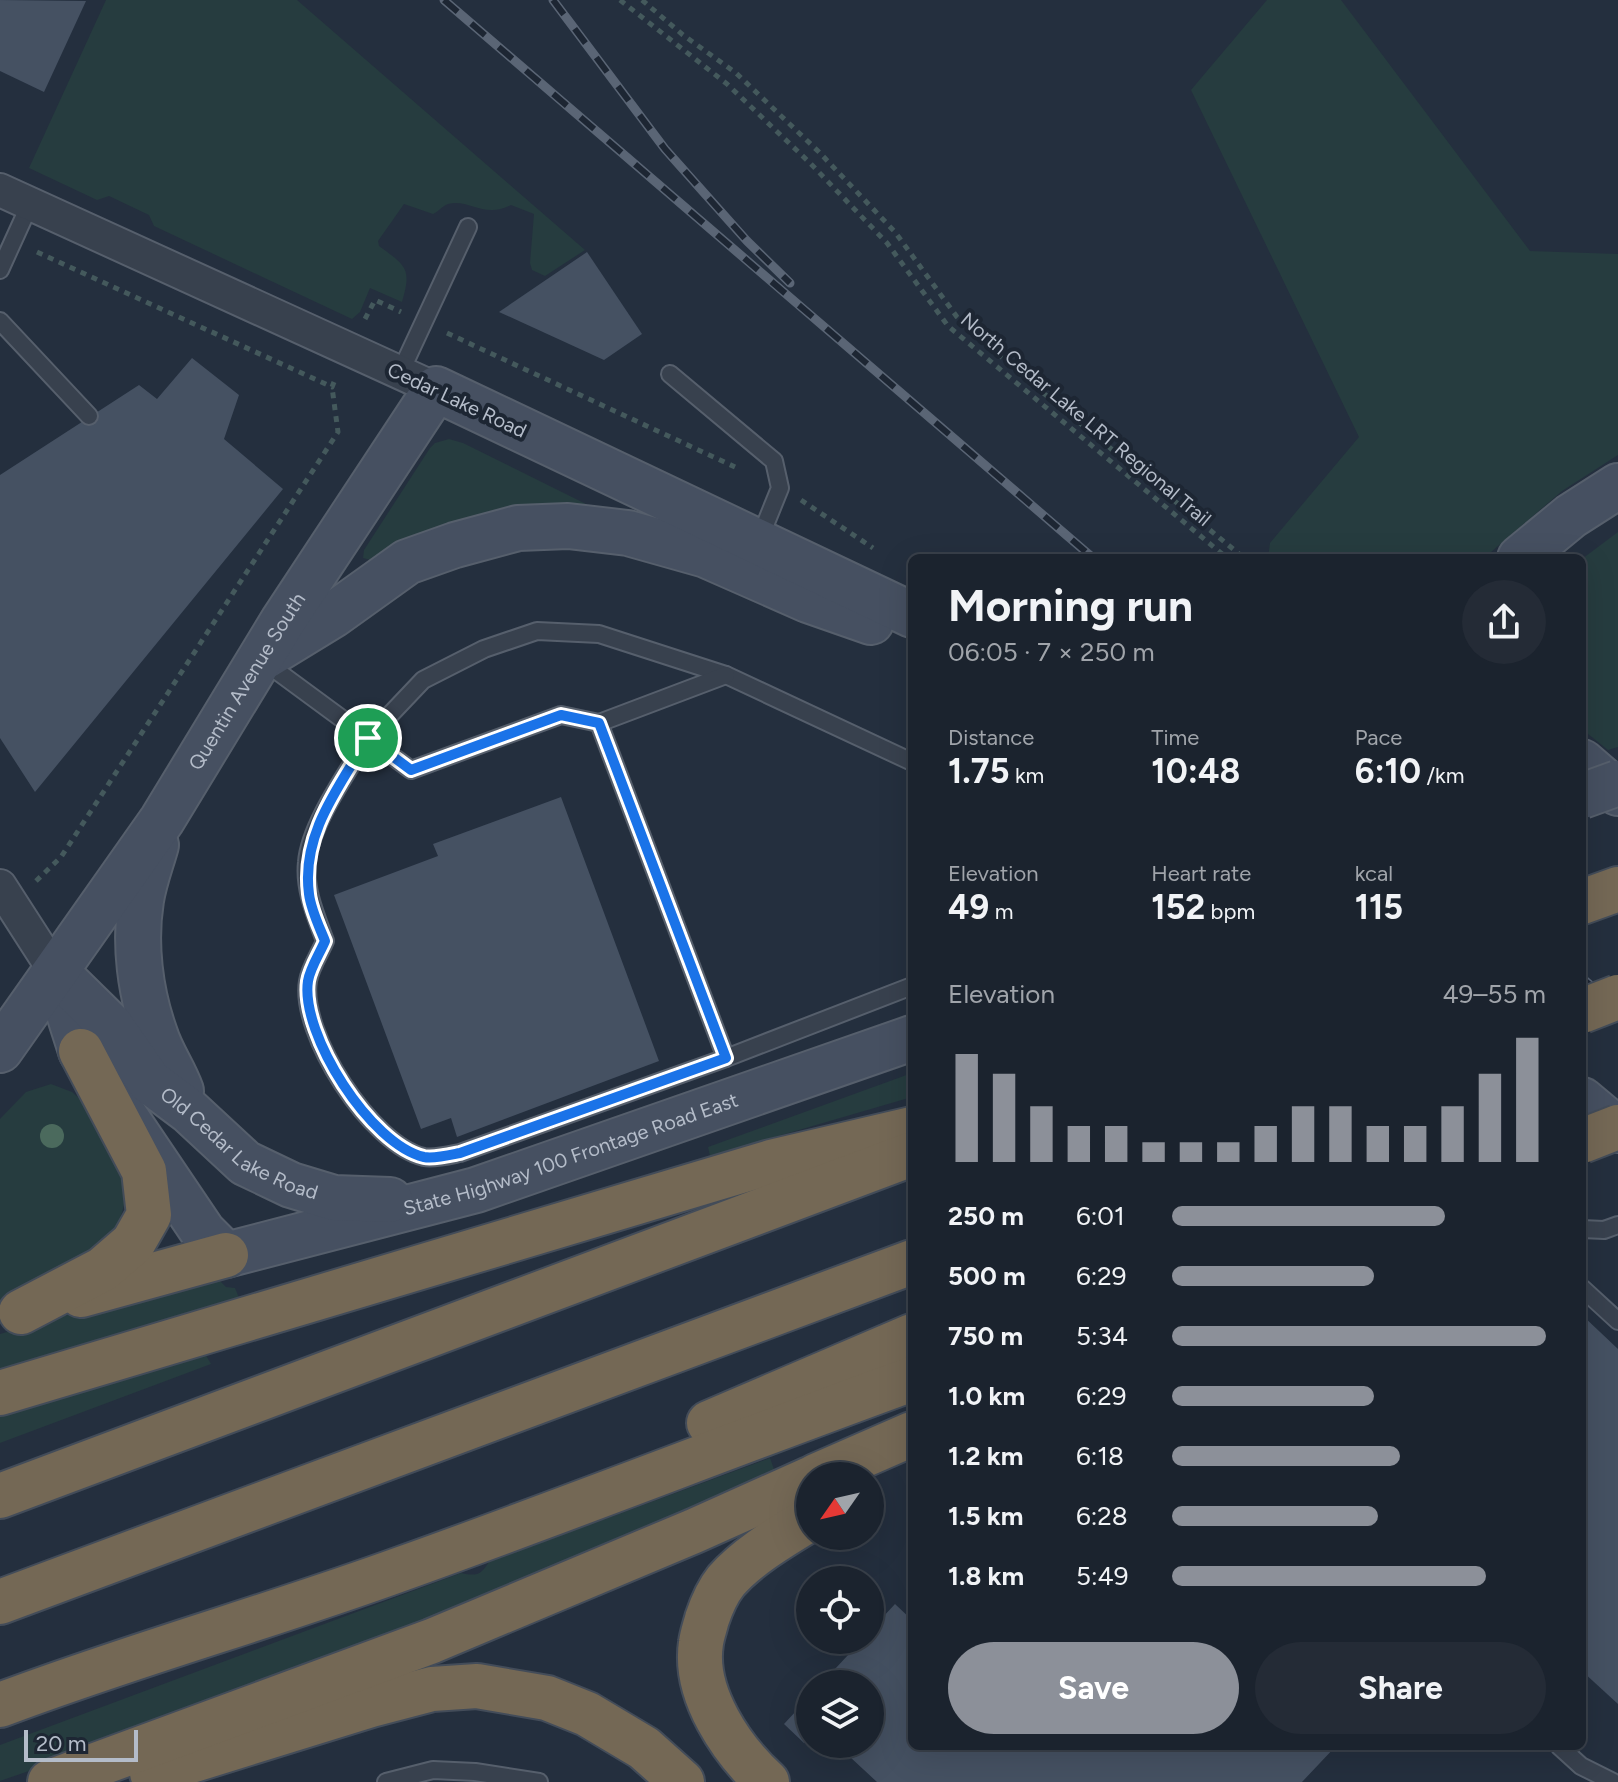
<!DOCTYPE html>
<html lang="en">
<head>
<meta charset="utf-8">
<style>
	body { margin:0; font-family:Figtree,sans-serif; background:#242b36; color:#f1f3f6; height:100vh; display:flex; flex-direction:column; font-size:30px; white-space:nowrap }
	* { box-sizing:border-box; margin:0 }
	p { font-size:26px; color:#a0a4aa }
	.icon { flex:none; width:44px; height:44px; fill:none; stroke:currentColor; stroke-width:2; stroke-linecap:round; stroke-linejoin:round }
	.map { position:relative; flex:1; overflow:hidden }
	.panel { position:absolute; left:908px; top:554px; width:678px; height:1196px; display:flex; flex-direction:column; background:#1b232e; border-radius:12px; box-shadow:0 8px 32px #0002,0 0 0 2px #39404a }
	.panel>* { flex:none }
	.needle { width:52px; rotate:236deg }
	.tools { position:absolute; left:796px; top:1462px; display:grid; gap:16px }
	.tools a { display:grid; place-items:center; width:88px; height:88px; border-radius:50%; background:#1b232e; box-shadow:0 8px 32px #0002,0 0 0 2px #39404a; font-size:40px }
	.scale { position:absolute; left:24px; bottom:20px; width:114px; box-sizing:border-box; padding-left:8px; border:4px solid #b4bcc9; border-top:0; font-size:22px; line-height:28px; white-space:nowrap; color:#b4bcc9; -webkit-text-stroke:6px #1d2633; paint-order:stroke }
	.pin { position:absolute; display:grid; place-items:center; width:68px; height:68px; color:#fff; margin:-34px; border:4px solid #fff; border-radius:50%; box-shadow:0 2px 8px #0007 }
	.round { display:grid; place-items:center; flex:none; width:84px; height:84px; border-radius:42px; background:#242b36 }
	.head { display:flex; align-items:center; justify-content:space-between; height:136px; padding:0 40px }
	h1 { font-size:44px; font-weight:700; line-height:60px }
	.metrics { display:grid; grid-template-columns:repeat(3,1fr); gap:12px; height:136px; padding:8px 40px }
	.metrics div { display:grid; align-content:center }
	.metrics b { font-size:34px; font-weight:700 }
	.metrics small { font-size:22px; font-weight:400 }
	.metrics p { font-size:22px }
	.chart { height:224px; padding:16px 40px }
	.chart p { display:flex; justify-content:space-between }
	.chart svg { width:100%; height:144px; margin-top:8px; stroke:#8c9099; stroke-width:6 }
	.action { display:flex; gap:16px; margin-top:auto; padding:16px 40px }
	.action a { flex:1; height:92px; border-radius:48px; background:#8c9099; color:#fff; font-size:32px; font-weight:700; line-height:92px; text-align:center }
	.action a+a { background:#242b36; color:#f1f3f6 }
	ul { padding:0 40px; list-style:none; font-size:26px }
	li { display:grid; grid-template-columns:128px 96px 1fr; align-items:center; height:60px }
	li i { height:20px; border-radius:10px; background:#8c9099 }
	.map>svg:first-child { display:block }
	.green { fill:#263c3f }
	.building { fill:#455162 }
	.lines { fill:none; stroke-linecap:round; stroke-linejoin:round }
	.lane-casing { stroke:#565f6c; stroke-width:20 }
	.street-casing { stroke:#565f6c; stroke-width:36 }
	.secondary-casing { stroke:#565f6c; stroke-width:48 }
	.highway-casing { stroke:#434c59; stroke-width:48 }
	.path { stroke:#44595c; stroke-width:5; stroke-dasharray:6 6; stroke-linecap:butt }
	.lane { stroke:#38414e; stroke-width:16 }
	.street { stroke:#38414e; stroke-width:32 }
	.secondary { stroke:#465061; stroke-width:44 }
	.highway { stroke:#746855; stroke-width:44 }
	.rail-casing { stroke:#5a6575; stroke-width:9 }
	.rail { stroke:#1d2633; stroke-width:6; stroke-dasharray:18; stroke-linecap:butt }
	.secondary-bridge-casing { stroke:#565f6c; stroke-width:48; stroke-linecap:butt }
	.highway-bridge-casing { stroke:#434c59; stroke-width:48; stroke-linecap:butt }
	.secondary-bridge { stroke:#465061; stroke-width:44 }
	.highway-bridge { stroke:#746855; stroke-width:44 }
	.tree { fill:#4b6a5d }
	.route-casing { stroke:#fff; stroke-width:16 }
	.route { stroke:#1a73e8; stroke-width:10 }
	.labels { text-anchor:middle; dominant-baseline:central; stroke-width:8; stroke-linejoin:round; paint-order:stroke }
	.street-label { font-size:20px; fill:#b4bcc9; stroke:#1d2633 }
</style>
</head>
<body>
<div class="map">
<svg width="1618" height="1782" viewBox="0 0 1618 1782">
	<rect width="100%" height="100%" fill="#242f3e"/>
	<g class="green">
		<path d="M 106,0 L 297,0 L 585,250 L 545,276 L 532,270 L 530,263 L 534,214 L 511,205 C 484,219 468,198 448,204 C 442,206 438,212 433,214 L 404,204 L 378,241 L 379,246 C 406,266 412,268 402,302 L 370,288 L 360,312 L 352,319 L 154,226 L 149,215 L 109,196 L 97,200 L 29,168 Z"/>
		<path d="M 1267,0 L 1341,0 L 1530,251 L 1618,254 L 1618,455 L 1562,491 L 1484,558 L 1268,558 L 1270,543 L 1359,437 L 1191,90 Z"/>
		<path d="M 449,439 L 463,443 L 588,505 L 409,541 L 371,560 L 363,558 L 364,550 L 430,448 L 435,443 Z"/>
		<path d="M 1618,532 L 1618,747 L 1608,750 L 1582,729 L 1582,559 Z"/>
		<path d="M 912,1073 L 912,1097 L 710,1156 L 708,1147 Z"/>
		<path d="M 51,1084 L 72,1092 L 81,1100 C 94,1120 112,1140 121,1162 C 132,1189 123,1229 100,1247 C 77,1266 36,1285 9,1301 L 0,1303 L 0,1119 L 26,1092 Z"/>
		<path d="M 213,1274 L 226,1287 L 235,1288 L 239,1298 L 0,1370 L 0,1334 Z"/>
		<path d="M 203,1350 L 211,1364 L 0,1443 L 0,1411 Z"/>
		<path d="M 770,1458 L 776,1475 L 626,1545 L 75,1755 L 0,1781 L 0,1745 L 461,1573 C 476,1576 480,1576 489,1562 Z"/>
	</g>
	<g class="building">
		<path d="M 0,0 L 86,1 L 44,92 L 0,71 Z"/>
		<path d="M 587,252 L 642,334 L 604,360 L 499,312 Z"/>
		<path d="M 192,358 L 239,395 L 224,439 L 283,489 L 35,792 L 0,738 L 0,475 L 139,385 L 157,399 Z"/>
		<path d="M 561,797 L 659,1061 L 457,1137 L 451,1118 L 421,1129 L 334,895 L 438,856 L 433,844 Z"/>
		<path d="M 1582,1315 L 1618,1349 L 1618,1704 L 1582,1671 Z"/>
		<path d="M 895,1604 L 912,1620 L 912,1746 L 1336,1746 L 1302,1782 L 877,1782 L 836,1744 L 870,1744 L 870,1684 L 821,1684 L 862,1640 L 870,1640 L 870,1631 Z"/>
		<path d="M 810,1696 L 810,1738 L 804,1743 L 784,1724 Z"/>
	</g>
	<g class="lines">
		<g class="lane-casing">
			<g id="lane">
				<path d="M 0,270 L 30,204"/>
				<path d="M 0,321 L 89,416"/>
				<path d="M 400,373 L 468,227"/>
				<path d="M 670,374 L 774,461 L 780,488 L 759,540"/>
				<path d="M 262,660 L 368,738 C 348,772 310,824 307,862 C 304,890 316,916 325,941 C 320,953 310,968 308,981 C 299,1033 371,1145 424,1157 C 434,1159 450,1155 460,1153 L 726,1058 L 912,986"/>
				<path d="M 599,723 L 561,715 L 411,770 L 368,738 L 423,680 L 484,649 L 537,631 L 599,634 L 726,675 L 912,762"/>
				<path d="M 726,1058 L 599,723 L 726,675"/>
				<path d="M 1582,1229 L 1604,1230 L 1618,1225"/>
				<path d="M 1582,1288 L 1618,1321"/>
				<path d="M 1559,1746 L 1581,1766 L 1613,1782"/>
				<path d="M 386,1782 L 433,1770 L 475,1772 L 539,1782"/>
			</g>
		</g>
		<g class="street-casing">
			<g id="street">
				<path d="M 0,190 L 436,389"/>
				<path d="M 0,886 L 56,973"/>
			</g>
		</g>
		<g class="secondary-casing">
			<g id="secondary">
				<path d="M 1520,558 L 1571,516 L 1618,486"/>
				<path d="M 266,656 L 333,615 L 407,562 L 455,545 L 518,528 L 568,526 L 628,533 L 706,555 L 808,600 L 871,622"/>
				<path d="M 1582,762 L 1618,793"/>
				<path d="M 156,845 C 151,863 144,881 141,900 C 134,944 140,992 155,1034 C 161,1054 174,1071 181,1091"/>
				<path id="s1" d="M 56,973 L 81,1051 L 203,1232 L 226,1255 L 476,1190 L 912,1038"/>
				<path id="s2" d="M 61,977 L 111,1026 L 149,1081 L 189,1111 L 245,1163 L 291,1185 L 334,1198 L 390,1200"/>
				<path id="s3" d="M 0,1050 L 162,820 L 283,621 L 436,389 L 912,615"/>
				<path d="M 1582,1100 L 1618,1130"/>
			</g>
		</g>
		<g class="highway-casing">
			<g id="highway">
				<path d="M 1582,902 L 1618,889"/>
				<path d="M 81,1295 L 226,1255"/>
				<path d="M 21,1312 L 103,1269 L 133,1243 L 149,1215 L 144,1171 L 81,1051"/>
				<path d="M 0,1393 L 771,1162 L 912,1129"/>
				<path d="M 709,1423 L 912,1336"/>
				<path d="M 816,1476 L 912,1434"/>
				<path d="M 0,1496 L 912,1154"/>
				<path d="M 0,1602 L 912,1262"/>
				<path d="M 0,1705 C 132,1655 269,1617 401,1569 C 572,1508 741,1441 912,1379"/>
				<path d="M 152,1773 L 371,1705 L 432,1689 L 477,1686 L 547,1698 L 587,1714 L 644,1748 L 682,1782"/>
				<path d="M 50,1782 L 432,1641 L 694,1531 L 810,1479"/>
				<path d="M 767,1782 C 732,1750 693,1694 701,1643 C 702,1635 705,1627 707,1619 C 711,1607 718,1591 726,1581 C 749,1555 781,1537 810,1519"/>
			</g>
		</g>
		<g class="path">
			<path d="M 620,0 L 727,84 L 810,163 L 887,243 L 948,326 L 1227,558"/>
			<path d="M 642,0 L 683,35 L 736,73 L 819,152 L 895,232 L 957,317 L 1025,378 L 1244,558"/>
			<path d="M 37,252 L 332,387 L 334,382"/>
			<path d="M 365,319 L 375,300 L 401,312"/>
			<path d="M 447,333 L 735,467"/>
			<path d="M 801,500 L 873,548"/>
			<path d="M 36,881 L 61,857 L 338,432 L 332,387"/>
		</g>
		<use href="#lane" class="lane"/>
		<use href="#street" class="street"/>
		<use href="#secondary" class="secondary"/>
		<use href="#highway" class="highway"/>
		<g class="rail-casing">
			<g id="rail">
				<path d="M 444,0 L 1093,558"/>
				<path d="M 553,0 L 665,149 L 747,241 L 790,283"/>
				<path d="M 1582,978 L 1618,1009"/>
			</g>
		</g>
		<use href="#rail" class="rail"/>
		<g class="secondary-bridge-casing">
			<path id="secondary-bridge" d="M 1582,796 L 1618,783"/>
		</g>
		<g class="highway-bridge-casing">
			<g id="highway-bridge">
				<path d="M 1582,1011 L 1618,997"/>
				<path d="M 1582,1141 L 1618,1127"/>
			</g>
		</g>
		<use href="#secondary-bridge" class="secondary-bridge"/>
		<use href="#highway-bridge" class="highway-bridge"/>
	</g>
	<circle class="tree" cx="52" cy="1136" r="12"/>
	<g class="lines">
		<g class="route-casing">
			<path id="route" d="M 561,715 L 599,723 L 726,1058 L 460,1153 C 450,1155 434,1159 424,1157 C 371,1145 300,1034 308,981 C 310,968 320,953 325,941 C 319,926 311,910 309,894 C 301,834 339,787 368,738 L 411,770 Z"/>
		</g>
		<use href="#route" class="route"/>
	</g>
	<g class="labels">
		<g class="street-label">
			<text transform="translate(457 400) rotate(25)">Cedar Lake Road</text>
			<text transform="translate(1086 419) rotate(40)">North Cedar Lake LRT Regional Trail</text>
			<text stroke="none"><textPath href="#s3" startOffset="444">Quentin Avenue South</textPath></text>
			<text stroke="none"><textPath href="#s2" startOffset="248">Old Cedar Lake Road</textPath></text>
			<text stroke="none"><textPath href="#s1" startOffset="692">State Highway 100 Frontage Road East</textPath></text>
		</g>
	</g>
</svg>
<div class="tools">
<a><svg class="needle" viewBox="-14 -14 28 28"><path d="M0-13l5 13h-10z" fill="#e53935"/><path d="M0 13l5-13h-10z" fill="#a0a4aa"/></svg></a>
<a><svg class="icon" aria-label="locate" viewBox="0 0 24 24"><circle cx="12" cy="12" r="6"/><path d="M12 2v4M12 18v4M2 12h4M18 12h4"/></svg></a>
<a><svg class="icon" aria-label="layers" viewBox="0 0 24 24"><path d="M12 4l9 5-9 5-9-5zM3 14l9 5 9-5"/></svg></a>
</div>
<div class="scale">20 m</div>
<div class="pin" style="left:368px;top:738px;background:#1e9e55"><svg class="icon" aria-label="arrive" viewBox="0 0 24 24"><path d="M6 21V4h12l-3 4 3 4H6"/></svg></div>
<section class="panel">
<div class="head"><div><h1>Morning run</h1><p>06:05 · 7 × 250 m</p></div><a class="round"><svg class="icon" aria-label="share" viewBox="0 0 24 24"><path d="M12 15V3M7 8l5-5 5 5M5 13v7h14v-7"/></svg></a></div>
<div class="metrics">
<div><p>Distance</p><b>1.75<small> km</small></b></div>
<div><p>Time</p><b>10:48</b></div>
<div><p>Pace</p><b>6:10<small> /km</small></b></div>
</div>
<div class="metrics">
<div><p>Elevation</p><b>49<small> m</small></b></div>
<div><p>Heart rate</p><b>152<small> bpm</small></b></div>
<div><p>kcal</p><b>115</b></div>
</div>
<div class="chart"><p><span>Elevation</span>49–55 m</p>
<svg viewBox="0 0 160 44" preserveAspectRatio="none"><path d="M5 44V11M15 44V17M25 44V27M35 44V33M45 44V33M55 44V38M65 44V38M75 44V38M85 44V33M95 44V27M105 44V27M115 44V33M125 44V33M135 44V27M145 44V17M155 44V6"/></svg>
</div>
<ul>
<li><b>250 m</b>6:01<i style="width:73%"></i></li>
<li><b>500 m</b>6:29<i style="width:54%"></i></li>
<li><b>750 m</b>5:34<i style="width:100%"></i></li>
<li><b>1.0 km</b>6:29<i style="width:54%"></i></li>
<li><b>1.2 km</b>6:18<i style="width:61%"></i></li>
<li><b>1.5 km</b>6:28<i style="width:55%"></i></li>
<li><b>1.8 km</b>5:49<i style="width:84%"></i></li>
</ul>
<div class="action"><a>Save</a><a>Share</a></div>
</section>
</div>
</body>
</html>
